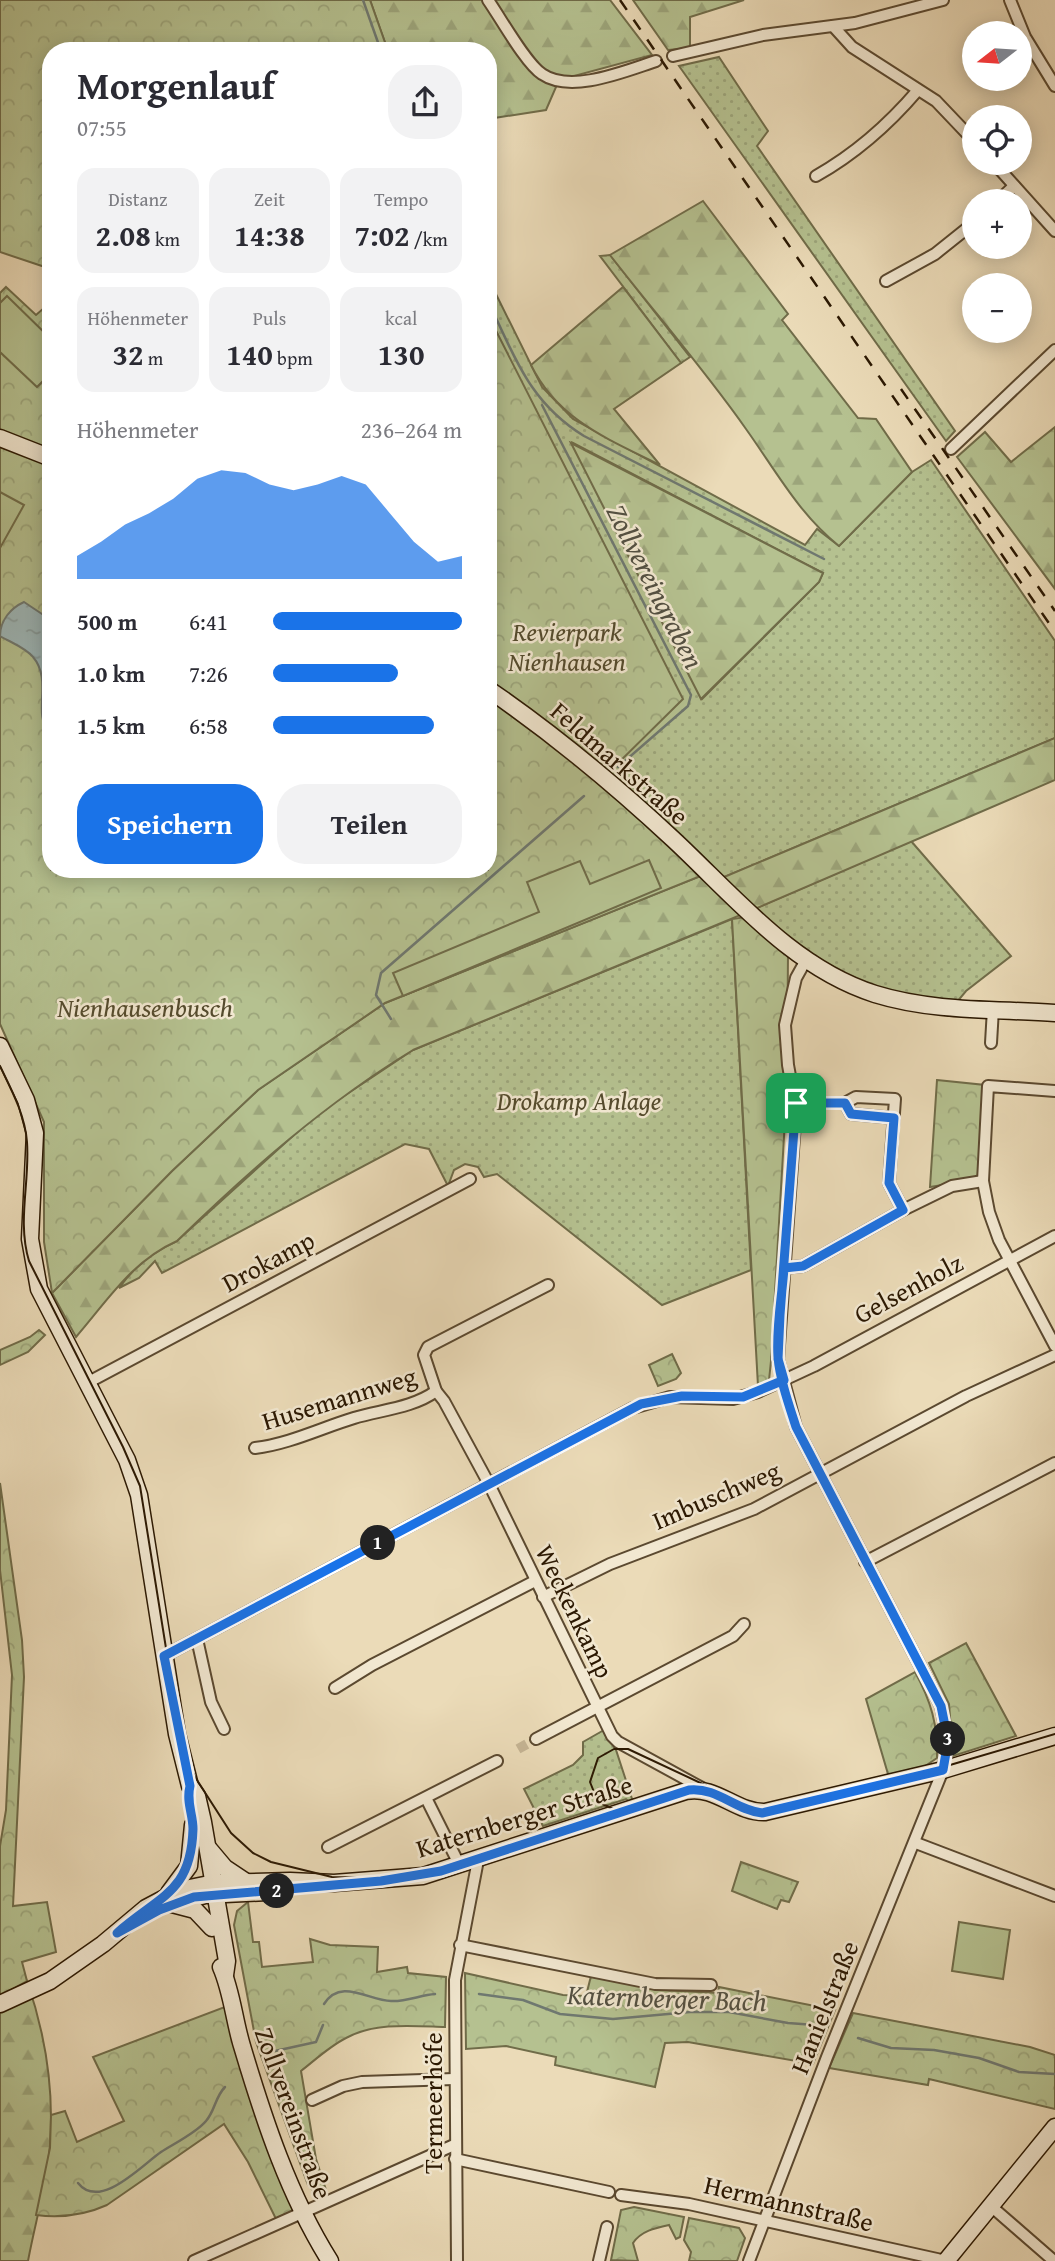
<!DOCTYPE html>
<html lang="de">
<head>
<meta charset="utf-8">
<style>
	body { margin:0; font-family:"Gentium Book Plus",serif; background:#f2f2f3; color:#2b2b33; height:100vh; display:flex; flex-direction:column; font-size:26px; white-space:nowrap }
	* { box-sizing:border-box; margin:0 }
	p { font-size:23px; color:#7c7c81 }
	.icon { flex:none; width:38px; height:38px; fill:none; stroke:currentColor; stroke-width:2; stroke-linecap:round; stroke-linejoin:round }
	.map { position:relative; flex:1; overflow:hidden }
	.side { position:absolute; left:42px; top:42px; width:455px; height:836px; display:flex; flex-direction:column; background:#fff; border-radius:28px; box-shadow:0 4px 18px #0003 }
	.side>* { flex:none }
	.needle { width:46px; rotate:253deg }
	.controls { position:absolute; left:962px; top:21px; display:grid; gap:14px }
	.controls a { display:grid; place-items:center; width:70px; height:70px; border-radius:50%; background:#fff; box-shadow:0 4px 18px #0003; font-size:35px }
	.pin { position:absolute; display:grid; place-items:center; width:60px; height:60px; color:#fff; margin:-30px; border-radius:14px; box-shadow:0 4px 10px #0006 }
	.km { position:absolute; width:35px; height:35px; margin:-18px; border-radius:50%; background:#222; color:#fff; font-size:19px; line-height:35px; text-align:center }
	.round { display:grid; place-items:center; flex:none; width:74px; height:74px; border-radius:28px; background:#f2f2f3 }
	.summary { display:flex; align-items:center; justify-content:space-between; height:119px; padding:0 35px }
	h1 { font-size:38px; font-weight:600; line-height:52px }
	.metrics { display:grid; grid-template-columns:repeat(3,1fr); gap:10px; height:119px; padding:7px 35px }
	.metrics div { display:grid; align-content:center; border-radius:18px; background:#f2f2f3; text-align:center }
	.metrics b { font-size:30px; font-weight:600 }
	.metrics small { font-size:19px; font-weight:400 }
	.metrics p { font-size:19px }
	.chart { height:196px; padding:14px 35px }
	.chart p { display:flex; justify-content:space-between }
	.chart svg { width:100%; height:126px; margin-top:7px; fill:#1a73e8; opacity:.7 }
	.cta { display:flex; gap:14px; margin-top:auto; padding:14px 35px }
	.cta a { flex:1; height:80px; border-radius:28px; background:#1a73e8; color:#fff; font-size:28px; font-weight:600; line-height:80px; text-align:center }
	.cta a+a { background:#f2f2f3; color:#2b2b33 }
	ul { padding:0 35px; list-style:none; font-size:23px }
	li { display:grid; grid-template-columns:112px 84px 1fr; align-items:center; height:52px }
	li i { height:18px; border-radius:9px; background:#1a73e8 }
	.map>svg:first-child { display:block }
	.grass { fill:url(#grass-dots); stroke:#706c49; stroke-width:2; fill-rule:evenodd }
	.forest { fill:url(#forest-firs); stroke:#706c49; stroke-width:2 }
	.park { fill:url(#park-crowns); stroke:#706c49; stroke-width:2 }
	.pitch { fill:#b5c190; stroke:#706c49; stroke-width:2 }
	.water { fill:url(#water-ripples); stroke:#6f7870; stroke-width:2 }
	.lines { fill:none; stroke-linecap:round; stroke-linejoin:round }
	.stream { stroke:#6f7870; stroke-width:2.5 }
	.street-tunnel { stroke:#c5b494; stroke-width:10; stroke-dasharray:10 5; stroke-linecap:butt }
	.street-casing { stroke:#5b4930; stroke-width:14 }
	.secondary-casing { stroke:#2b1802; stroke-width:19 }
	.street { stroke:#f2e8d1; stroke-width:10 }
	.secondary { stroke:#f2e8d1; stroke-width:16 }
	.tram { stroke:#2b1802; stroke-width:2 }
	.rail { stroke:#2b1802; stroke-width:2.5; stroke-dasharray:12 12; stroke-linecap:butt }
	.route-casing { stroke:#fff; stroke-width:14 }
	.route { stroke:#1a73e8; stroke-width:9 }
	.labels { text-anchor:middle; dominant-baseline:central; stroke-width:5; stroke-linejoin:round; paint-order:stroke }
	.park-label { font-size:26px; font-style:italic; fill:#544b2d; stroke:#f2e8d1 }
	.street-label { font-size:26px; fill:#2b1802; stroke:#f2e8d1 }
	.water-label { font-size:28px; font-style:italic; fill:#535042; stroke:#f2e8d1 }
</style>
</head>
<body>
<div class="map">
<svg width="1055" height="2261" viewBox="0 0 1055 2261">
	<defs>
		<pattern id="grass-dots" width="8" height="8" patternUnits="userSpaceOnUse" patternTransform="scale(1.75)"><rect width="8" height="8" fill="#b5c190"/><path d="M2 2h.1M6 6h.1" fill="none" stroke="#9ca57b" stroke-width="1.8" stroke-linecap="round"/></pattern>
		<pattern id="forest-firs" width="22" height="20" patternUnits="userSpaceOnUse" patternTransform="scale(1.75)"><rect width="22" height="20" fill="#b5c190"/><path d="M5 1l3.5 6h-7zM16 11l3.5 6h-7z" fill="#9ca57b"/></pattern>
		<pattern id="park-crowns" width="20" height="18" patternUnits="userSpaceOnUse" patternTransform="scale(1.75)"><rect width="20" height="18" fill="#b5c190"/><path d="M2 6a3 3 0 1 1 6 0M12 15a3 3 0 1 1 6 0" fill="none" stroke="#9ca57b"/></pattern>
		<pattern id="water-ripples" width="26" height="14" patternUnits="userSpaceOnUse" patternTransform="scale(1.75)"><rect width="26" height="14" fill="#9db8ba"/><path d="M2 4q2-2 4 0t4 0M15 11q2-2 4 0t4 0" fill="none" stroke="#879d9e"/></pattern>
	</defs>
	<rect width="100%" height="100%" fill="#ebdbb8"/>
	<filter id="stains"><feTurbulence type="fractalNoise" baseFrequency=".00286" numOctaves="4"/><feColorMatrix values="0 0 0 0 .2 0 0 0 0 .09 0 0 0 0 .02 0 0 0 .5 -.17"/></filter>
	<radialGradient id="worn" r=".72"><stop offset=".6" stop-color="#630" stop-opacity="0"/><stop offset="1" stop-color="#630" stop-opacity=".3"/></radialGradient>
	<g class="grass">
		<path d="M 719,57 L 768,131 L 757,146 L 955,431 L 946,441 L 679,66 Z"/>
		<path d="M 610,255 L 690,357 L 681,363 L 600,256 Z"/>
		<path d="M 488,278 L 542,387 L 573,419 L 805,545 L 817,529 L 839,546 L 912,472 L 931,460 L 1055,641 L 1055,738 L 717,880 L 604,777 L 548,438 L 488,315 ZM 573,443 L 823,573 L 819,582 L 702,699 Z"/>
		<path d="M 911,841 L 1011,956 L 966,991 L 957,1002 L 875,992 L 808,955 L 750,911 Z"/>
		<path d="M 732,919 L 751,1270 L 662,1305 L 497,1174 L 484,1177 L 478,1167 L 465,1164 L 454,1170 L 448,1186 L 429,1149 L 405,1144 L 162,1273 L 155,1261 L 139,1278 L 119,1288 C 136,1265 151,1253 177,1241 L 317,1114 L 413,1050 Z"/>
		<path d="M 604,1730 L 616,1750 L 634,1805 L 626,1799 L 543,1826 L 524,1789 L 573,1765 L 583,1755 L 583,1742 Z"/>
	</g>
	<g class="forest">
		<path d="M 370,0 L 610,0 L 652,55 L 559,80 L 546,110 L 488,119 L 488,51 L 388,51 Z"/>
		<path d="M 633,0 L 744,0 L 690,17 L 690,48 L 668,50 Z"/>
		<path d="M 703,201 L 788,314 L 782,320 L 858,418 L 876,419 L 912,472 L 839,546 C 799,514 776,471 746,429 C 704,369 655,313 610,255 Z"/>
		<path d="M 623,287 L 681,363 L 614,409 L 660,465 C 608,439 558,420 531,365 Z"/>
		<path d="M 1055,427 L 1055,589 L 957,457 L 985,432 L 1011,462 Z"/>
		<path d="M 571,443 L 823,573 L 819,582 L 701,699 Z"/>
		<path d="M 1055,738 L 1055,780 L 750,911 L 717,880 Z"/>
		<path d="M 708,873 L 748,912 L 413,1050 C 326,1103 250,1170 177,1241 C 132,1261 108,1300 76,1337 L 52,1293 L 172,1171 L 258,1090 L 385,1003 Z"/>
		<path d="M 27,1981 C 45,2033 54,2090 50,2145 C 47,2183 35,2223 28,2261 L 0,2261 L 0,1996 Z"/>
	</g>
	<g class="park">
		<path d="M 0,0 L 370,0 L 388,51 L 51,51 L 51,269 L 0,252 Z"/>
		<path d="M 6,287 L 36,315 L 51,302 L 51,452 L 0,432 L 0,293 Z"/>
		<path d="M 488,315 L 683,699 L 604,777 L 708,873 L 385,1003 L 258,1090 L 172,1171 L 52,1293 L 44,1242 L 44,1122 L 0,1024 L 0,445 L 51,464 L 51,870 L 488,870 Z"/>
		<path d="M 746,917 L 788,953 L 787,1085 L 771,1361 L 769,1380 L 758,1386 L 732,919 Z"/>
		<path d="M 937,1080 L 985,1085 L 980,1179 L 930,1187 Z"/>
		<path d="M 39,1330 L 45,1335 L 28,1352 L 0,1365 L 0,1350 L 30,1337 Z"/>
		<path d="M 672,1354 L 681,1373 L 676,1379 L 658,1386 L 649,1365 Z"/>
		<path d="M 0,1483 L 22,1640 L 24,1677 L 13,1906 L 47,1902 L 56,1952 L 22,1962 L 27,1981 L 0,1996 L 0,1846 L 6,1810 L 12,1675 L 0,1570 Z"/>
		<path d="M 966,1643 L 1016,1736 L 953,1756 L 949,1704 L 929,1663 Z"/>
		<path d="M 915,1672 C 931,1701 938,1725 937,1758 L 909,1777 L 888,1774 L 866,1699 Z"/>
		<path d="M 741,1862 L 798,1882 L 789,1902 L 781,1900 L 777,1909 L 732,1891 Z"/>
		<path d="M 248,1902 L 253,1942 L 259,1942 L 262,1967 L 313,1962 L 310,1939 L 330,1945 L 378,1947 L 377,1972 L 407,1967 L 408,1973 L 446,1977 L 445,2027 C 413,2026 375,2022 346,2038 C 330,2046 315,2060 301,2071 L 316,2159 L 326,2190 L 314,2192 L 308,2185 L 256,2042 L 234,1925 L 237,1911 Z"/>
		<path d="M 465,1973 L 563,1995 L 586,1996 L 591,1976 L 661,1990 L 718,1993 L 719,1987 L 835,2010 L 813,2064 L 688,2042 L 665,2043 L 655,2087 L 555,2065 L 556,2057 L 506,2046 L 466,2049 Z"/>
		<path d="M 230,2005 L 301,2211 L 277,2221 L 248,2162 L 224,2124 L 107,2205 C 85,2215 60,2218 36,2215 L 50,2148 L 51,2115 L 65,2111 L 77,2142 L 124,2121 L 93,2057 Z"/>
		<path d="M 853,2013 L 1030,2047 L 1055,2055 L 1055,2109 L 929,2079 L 928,2085 L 829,2068 Z"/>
		<path d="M 634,2207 L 684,2217 L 680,2237 L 676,2239 L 669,2225 C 655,2228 641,2231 633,2243 L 638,2261 L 611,2260 L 621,2210 Z"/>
		<path d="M 689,2218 L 739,2228 L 745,2238 L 737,2261 L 689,2261 L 691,2252 L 684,2240 Z"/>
	</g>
	<g class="pitch">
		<path d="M 7,296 L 51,339 L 51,373 L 37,387 L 0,352 L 0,303 Z"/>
		<path d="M 0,492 L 24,505 L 0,548 Z"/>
		<path d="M 649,860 L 661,888 L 403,996 L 393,973 L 539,912 L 527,882 L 580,861 L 590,884 Z"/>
		<path d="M 959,1922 L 1010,1930 L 1003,1979 L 952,1971 Z"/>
	</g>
	<path class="water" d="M 24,602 L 51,620 L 51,742 L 46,738 L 49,732 C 32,714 53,680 33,657 C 26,648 10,642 0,636 C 0,620 11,608 24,602 Z"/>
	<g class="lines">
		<g class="stream">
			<path d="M 363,0 L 381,51"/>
			<path d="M 488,301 C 515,357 529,402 584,436 L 824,559"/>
			<path d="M 542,405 L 691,695 L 688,706 L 618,767"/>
			<path d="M 391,1019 L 376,995 L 381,973 L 584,796"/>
			<path d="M 479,1994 L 523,2000 L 560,2014 L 613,2019 L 690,2012 L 729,2012 L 788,2023 L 815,2025"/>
			<path d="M 324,2004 C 341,1977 369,2001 391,2001 C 405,2002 421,1995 435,1994"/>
			<path d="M 858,2038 L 891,2048 L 934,2050 L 979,2058 L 1019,2072 L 1055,2074"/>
			<path d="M 275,2051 L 316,2042 L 323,2025"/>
			<path d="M 78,2183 C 100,2211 142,2165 161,2152 C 175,2143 196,2133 206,2121 C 215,2111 215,2097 225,2087"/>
		</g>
		<path class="street-tunnel" d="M 518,1749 L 536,1739"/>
		<g class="street-casing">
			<g id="street">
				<path d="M 488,0 C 500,17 526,64 542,74 C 571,94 625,71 656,61"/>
				<path d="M 1010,0 L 1025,37 L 1055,86"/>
				<path d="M 833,26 L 852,47 L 936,101 L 975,142"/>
				<path d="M 673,56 L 763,35 L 855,23 L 943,0"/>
				<path d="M 994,163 L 1055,231"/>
				<path d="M 816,176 C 855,154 889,124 918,90"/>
				<path d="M 998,201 L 1014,186"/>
				<path d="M 886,281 L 935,254 L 975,222"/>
				<path d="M 951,449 L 1055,350"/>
				<path d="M 991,1043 L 993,1009"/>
				<path d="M 1055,1091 L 988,1086 L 983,1181 L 989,1212 L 999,1240 L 1055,1346"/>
				<path d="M 845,1103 L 851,1114 L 894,1118"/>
				<path d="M 903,1210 L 952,1186 L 983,1181"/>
				<path d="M 784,1268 L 803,1266 L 903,1210 L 889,1183 L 895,1099 L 856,1097 L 845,1103 L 796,1103"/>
				<path d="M 548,1285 L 428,1347 L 424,1355 L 436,1391 L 444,1401 L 489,1484 L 612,1736 L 618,1742 L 702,1788"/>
				<path d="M 87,1383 L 470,1179"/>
				<path d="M 255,1448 C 289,1444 321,1428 354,1418 C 380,1410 413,1408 436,1391"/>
				<path d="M 865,1562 L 1055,1463"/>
				<path d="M 543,1597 L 610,1564 L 754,1509 L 966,1396 L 1055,1355"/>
				<path d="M 197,1639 L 211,1702 L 224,1729"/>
				<path d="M 164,1656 L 633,1408 L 670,1397 L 733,1399 L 758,1392 L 814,1366 L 1055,1236"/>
				<path d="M 335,1688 L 372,1665 L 535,1581"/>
				<path d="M 536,1739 L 733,1636 L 744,1624"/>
				<path d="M 426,1798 L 460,1866"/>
				<path d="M 916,1843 L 1055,1896"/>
				<path d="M 328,1847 L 497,1761"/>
				<path d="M 460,1945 L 655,1984 L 711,1985"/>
				<path d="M 312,2100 L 343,2086 L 362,2082 L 454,2079"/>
				<path d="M 455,2159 L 609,2192"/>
				<path d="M 621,2195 L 689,2204 L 946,2261"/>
				<path d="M 992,2207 L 1054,2261"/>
				<path d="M 194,2261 L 454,2145"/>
				<path d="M 457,2261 L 455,1980 L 478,1860"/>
				<path d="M 599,2261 L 607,2227"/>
				<path d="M 749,2261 L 827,2057 L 943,1770 L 948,1741 L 941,1706 L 796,1427 L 778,1359 L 796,1109 L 788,1065 L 785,1025 L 796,978 L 806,960"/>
			</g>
		</g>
		<g class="secondary-casing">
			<g id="secondary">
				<path d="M 0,438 L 51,458"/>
				<path d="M 488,689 C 555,735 615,785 674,840 C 735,897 793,968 875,994 C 933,1012 996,1009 1055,1013"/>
				<path d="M 0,1046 L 26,1100 L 35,1133 L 30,1239 L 39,1289 L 127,1460 L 139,1495 L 177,1734 L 190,1786 L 197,1796 L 203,1822 L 227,1961 L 225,1975"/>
				<path d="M 209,1849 L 225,1868 L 246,1882"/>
				<path d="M 169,1893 L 189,1866 L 193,1825"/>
				<path d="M 178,1902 L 205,1895 L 267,1892"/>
				<path d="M 172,1904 L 195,1910 L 212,1928"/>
				<path d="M 221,1967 C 232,1992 234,2020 242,2046 C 264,2120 289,2196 330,2261"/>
				<path d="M 0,2004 L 50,1981 L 103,1944 L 146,1908 L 180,1890 L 214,1883 L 290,1881 L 334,1883 L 423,1876 L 686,1791 C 716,1785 736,1813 765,1812 L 943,1770 L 1055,1736"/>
				<path d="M 946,2261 L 1055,2127"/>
			</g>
		</g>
		<use href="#street" class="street"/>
		<use href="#secondary" class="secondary"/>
		<g class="tram">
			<path d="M 0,1066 C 12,1091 25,1115 27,1142 C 30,1182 17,1221 29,1261 L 123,1447 L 140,1486 L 182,1748 L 195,1777 L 231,1833 L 253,1853 L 271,1862 L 332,1877 L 382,1878 L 446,1868 L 680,1789 C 723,1782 736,1813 768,1810 L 950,1765 L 1055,1734"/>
			<path d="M 620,1812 L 598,1802 L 590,1782 L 598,1758 L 614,1749 L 628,1749 L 707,1786"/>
		</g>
		<g class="rail">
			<path d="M 620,0 L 1055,632"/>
			<path d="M 901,389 L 1055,611"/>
		</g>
	</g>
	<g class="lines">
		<g class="route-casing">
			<path id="route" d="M 796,1103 L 780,1315 L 778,1359 L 784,1380 L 743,1397 L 682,1396 L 641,1404 L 164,1656 L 190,1786 C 186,1802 193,1814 193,1829 C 191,1893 160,1895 117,1933 L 159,1910 L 194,1897 L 381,1881 L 441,1871 L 689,1790 C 717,1787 735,1810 762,1813 L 943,1770 L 948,1741 L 941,1706 L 796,1427 C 789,1405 780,1380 778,1357 C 776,1327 782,1297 784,1268 L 803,1266 L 903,1210 L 889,1183 L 894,1118 L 851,1114 L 845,1103 L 796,1103"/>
		</g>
		<use href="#route" class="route"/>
	</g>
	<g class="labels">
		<g class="park-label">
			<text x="567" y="631">Revierpark<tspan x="567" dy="30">Nienhausen</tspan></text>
			<text x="145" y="1007">Nienhausenbusch</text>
			<text x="579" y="1100">Drokamp Anlage</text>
		</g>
		<g class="street-label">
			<text transform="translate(620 763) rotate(41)">Feldmarkstraße</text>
			<text transform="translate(268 1261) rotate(-28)">Drokamp</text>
			<text transform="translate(908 1288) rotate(-28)">Gelsenholz</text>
			<text transform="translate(339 1398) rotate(-17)">Husemannweg</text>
			<text transform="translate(716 1495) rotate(-23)">Imbuschweg</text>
			<text transform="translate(575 1611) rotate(64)">Weckenkamp</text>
			<text transform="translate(524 1816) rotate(-17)">Katernberger Straße</text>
			<text transform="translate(824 2007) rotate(-68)">Hanielstraße</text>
			<text transform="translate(432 2103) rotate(-90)">Termeerhöfe</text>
			<text transform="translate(294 2113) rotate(70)">Zollvereinstraße</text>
			<text transform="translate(789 2203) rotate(13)">Hermannstraße</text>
		</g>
		<g class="water-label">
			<text transform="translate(656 586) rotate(63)">Zollvereingraben</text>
			<text transform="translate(667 1997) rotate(2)">Katernberger Bach</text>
		</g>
	</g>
	<rect width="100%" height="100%" filter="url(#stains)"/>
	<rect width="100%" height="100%" fill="url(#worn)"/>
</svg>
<div class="controls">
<a><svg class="needle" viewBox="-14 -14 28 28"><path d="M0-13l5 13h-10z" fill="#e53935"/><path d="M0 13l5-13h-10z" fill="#7c7c81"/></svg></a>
<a><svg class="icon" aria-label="locate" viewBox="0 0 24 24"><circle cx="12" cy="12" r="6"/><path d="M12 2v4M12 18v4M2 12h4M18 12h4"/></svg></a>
<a>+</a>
<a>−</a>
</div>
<div class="pin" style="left:796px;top:1103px;background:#1e9e55"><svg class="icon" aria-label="arrive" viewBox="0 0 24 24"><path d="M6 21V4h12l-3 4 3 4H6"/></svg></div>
<b class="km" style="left:378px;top:1543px">1</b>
<b class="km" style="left:277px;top:1891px">2</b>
<b class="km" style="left:948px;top:1739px">3</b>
<section class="side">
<div class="summary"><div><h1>Morgenlauf</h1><p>07:55</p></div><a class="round"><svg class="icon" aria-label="share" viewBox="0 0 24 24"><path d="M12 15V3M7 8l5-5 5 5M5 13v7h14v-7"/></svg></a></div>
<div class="metrics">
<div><p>Distanz</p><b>2.08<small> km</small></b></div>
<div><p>Zeit</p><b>14:38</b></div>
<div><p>Tempo</p><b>7:02<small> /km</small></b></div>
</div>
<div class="metrics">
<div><p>Höhenmeter</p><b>32<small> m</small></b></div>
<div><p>Puls</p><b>140<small> bpm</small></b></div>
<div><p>kcal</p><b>130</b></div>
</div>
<div class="chart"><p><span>Höhenmeter</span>236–264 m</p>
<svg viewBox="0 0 160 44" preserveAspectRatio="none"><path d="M0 44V36L10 31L20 25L30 21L40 16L50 9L60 6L70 7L80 11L90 13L100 11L110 8L120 11L130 21L140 31L150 38L160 36V44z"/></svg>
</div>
<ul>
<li><b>500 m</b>6:41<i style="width:100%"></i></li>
<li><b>1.0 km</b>7:26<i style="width:66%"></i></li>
<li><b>1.5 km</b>6:58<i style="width:85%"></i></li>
</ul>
<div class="cta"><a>Speichern</a><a>Teilen</a></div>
</section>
</div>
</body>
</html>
